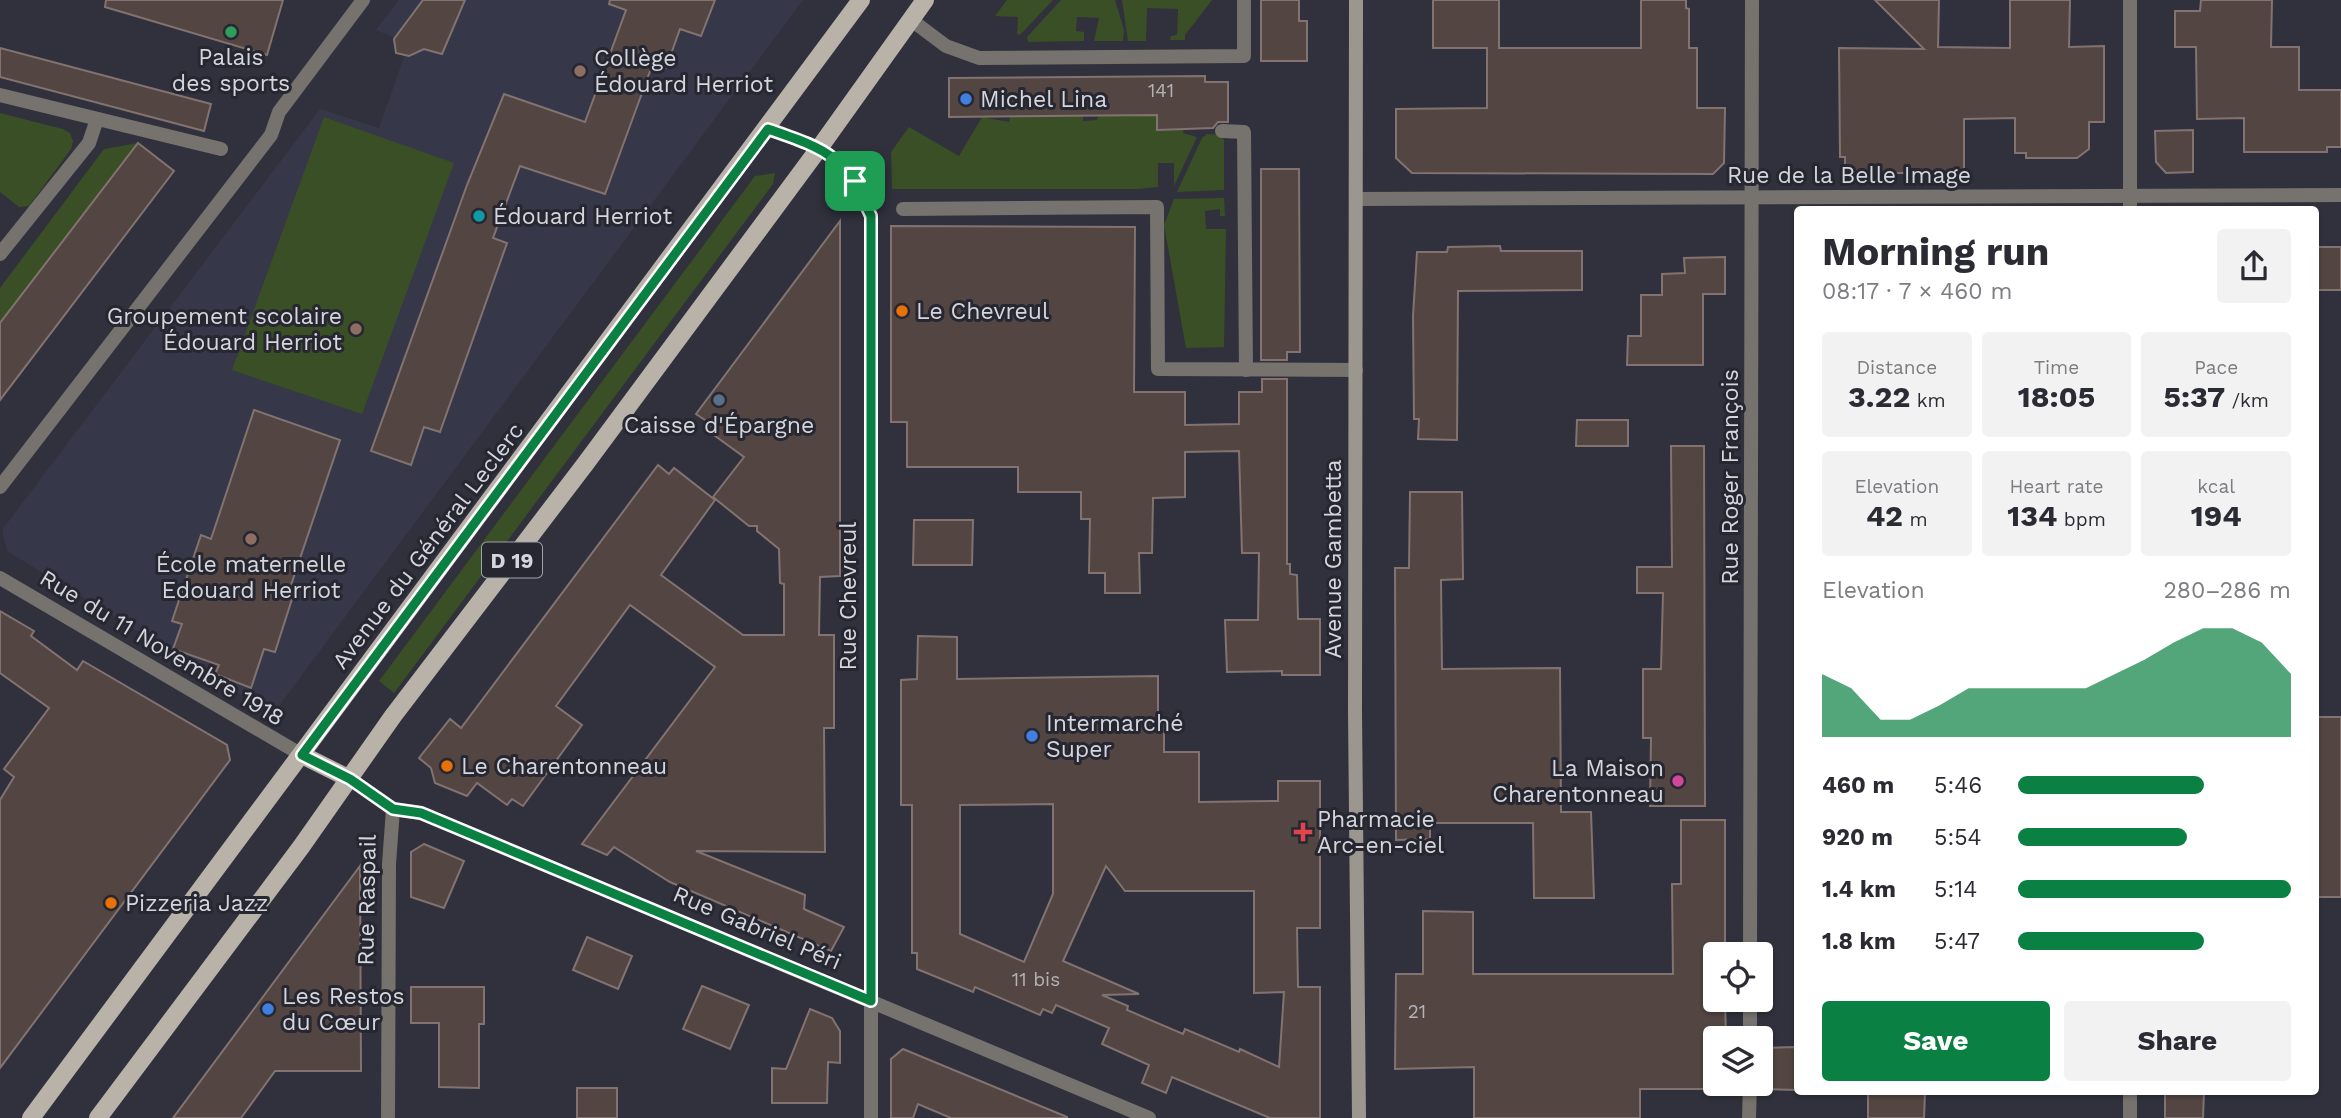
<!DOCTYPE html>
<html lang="en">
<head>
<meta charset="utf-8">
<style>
	body { margin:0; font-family:"Work Sans",sans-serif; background:#f2f2f3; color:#2b2b33; height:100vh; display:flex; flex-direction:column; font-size:26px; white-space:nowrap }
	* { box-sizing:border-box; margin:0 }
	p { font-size:23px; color:#7c7c81 }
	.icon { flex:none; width:38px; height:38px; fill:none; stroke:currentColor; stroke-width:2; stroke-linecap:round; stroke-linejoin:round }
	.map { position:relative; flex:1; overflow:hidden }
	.side { position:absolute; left:1794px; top:206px; width:525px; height:889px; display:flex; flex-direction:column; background:#fff; border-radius:7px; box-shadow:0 2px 5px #0004 }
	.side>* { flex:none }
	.controls { position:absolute; left:1703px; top:942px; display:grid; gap:14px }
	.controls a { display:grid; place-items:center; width:70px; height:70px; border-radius:7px; background:#fff; box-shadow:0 2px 5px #0004; font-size:35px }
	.pin { position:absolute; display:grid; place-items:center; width:60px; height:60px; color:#fff; margin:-30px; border-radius:14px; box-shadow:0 4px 10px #0006 }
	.round { display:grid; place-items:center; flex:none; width:74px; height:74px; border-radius:7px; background:#f2f2f3 }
	.head { display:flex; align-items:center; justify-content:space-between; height:119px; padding:0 28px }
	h1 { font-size:38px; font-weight:700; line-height:52px }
	.metrics { display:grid; grid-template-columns:repeat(3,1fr); gap:10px; height:119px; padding:7px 28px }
	.metrics div { display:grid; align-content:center; border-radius:7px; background:#f2f2f3; text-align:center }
	.metrics b { font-size:30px; font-weight:700 }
	.metrics small { font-size:19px; font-weight:400 }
	.metrics p { font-size:19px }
	.chart { height:196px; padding:14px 28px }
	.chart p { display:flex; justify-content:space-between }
	.chart svg { width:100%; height:126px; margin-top:7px; fill:#0b8043; opacity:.7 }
	.action { display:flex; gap:14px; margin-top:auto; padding:14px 28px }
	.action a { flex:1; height:80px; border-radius:7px; background:#0b8043; color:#fff; font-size:28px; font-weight:700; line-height:80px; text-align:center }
	.action a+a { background:#f2f2f3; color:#2b2b33 }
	ul { padding:0 28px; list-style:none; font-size:23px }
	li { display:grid; grid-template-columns:112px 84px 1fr; align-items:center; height:52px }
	li i { height:18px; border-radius:9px; background:#0b8043 }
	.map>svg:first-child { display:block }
	.built { fill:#363849 }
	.green { fill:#3a4f25 }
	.building { fill:#524542; stroke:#827371; stroke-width:2; fill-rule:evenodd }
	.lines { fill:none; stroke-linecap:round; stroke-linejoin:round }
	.lane { stroke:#76726d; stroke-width:14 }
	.street { stroke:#76726d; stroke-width:14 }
	.secondary { stroke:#9b968e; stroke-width:14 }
	.primary { stroke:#b9b2a8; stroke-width:18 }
	.route-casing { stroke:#fff; stroke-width:14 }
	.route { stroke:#0b8043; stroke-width:9 }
	.leisure-dot { fill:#2e9e5b; stroke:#262731; stroke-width:2.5 }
	.education-dot { fill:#8d6e63; stroke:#262731; stroke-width:2.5 }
	.shop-dot { fill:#3f7fe0; stroke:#262731; stroke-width:2.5 }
	.culture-dot { fill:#0f9aa8; stroke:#262731; stroke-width:2.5 }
	.food-dot { fill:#e8710a; stroke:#262731; stroke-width:2.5 }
	.service-dot { fill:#5c6f8a; stroke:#262731; stroke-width:2.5 }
	.hotel-dot { fill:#d1479c; stroke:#262731; stroke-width:2.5 }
	.health-dot { fill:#e0444e; stroke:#262731; stroke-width:2.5 }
	.labels { text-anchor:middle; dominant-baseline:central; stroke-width:6; stroke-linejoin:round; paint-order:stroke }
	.number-label { font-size:19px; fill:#b4b2b6 }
	.shield { fill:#262731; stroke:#a0a2a9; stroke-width:2 }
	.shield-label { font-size:21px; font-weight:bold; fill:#d5d6dd }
	.poi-label { font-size:23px; fill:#d5d6dd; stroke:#262731; text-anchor:start }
	.street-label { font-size:23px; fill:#d5d6dd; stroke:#262731 }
</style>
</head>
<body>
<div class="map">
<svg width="2341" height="1118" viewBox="0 0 2341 1118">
	<rect width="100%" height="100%" fill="#30313c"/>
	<path class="built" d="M 399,0 L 803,0 L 273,714 L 7,551 L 2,530 L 320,109 L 379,128 L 404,57 L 395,38 L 376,30 Z"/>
	<g class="green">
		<path d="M 1007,0 L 1053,0 L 1020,35 L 1017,34 L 1018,17 L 995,16 Z"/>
		<path d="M 1061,0 L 1115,0 L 1124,30 L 1123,41 L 1094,41 L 1099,18 L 1077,17 L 1076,31 L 1084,32 L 1084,41 L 1028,42 L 1027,37 Z"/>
		<path d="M 1122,0 L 1212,0 L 1185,35 L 1185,40 L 1170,40 L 1171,36 L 1177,35 L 1178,9 L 1147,8 L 1146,41 L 1128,41 Z"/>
		<path d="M 0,113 L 63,129 L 70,133 L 73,141 L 71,149 L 29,206 L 19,207 L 0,192 Z"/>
		<path d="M 1083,116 L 1083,121 L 1097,120 L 1098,116 L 1185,116 L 1183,133 L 1197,137 L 1174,186 L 1174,163 L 1158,163 L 1158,187 L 1136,189 L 892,189 L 891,152 L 909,127 L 959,156 L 982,117 L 1009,122 L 1010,117 Z"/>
		<path d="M 324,117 L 454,163 L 362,414 L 232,370 Z"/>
		<path d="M 1207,134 L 1220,135 L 1224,140 L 1224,190 L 1177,192 L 1202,138 Z"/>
		<path d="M 138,143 L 0,323 L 0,288 L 104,149 Z"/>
		<path d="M 775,173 L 773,184 L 394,693 L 379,681 L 755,176 Z"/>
		<path d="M 1224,198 L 1225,216 L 1220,216 L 1220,209 L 1205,211 L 1206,229 L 1226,229 L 1224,347 L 1186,348 L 1164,225 L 1174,199 Z"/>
	</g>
	<g class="building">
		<path d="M 106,0 L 283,0 L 267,55 L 105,7 Z"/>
		<path d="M 423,0 L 465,0 L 442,54 L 424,49 L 409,56 L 396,53 L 394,39 Z"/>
		<path d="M 610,0 L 715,0 L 701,36 L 680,29 L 666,68 L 653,63 L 605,194 L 520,166 L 493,238 L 507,243 L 440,432 L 424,427 L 411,465 L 371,451 L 467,185 L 504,94 L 585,122 L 626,10 L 609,4 Z"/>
		<path d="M 1261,0 L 1299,0 L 1299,21 L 1307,21 L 1307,61 L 1261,61 Z"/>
		<path d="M 1433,0 L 1499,0 L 1499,48 L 1641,48 L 1641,0 L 1686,0 L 1686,8 L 1689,9 L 1689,48 L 1697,48 L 1697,108 L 1725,108 L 1724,163 L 1713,174 L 1412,173 L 1396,158 L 1396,109 L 1487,108 L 1487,48 L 1433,48 Z"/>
		<path d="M 1875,0 L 1939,0 L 1938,47 L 2010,48 L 2010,0 L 2070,0 L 2069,47 L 2104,46 L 2104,122 L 2089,122 L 2089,149 L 2077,158 L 2026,158 L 2026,153 L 2015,153 L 2015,118 L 1964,119 L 1964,173 L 1845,173 L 1845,157 L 1840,157 L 1839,48 L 1924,49 Z"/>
		<path d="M 2201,0 L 2272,0 L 2271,47 L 2299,47 L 2299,90 L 2341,90 L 2341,147 L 2327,147 L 2327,152 L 2244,152 L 2244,118 L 2197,119 L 2196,47 L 2175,47 L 2175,11 L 2200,11 Z"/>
		<path d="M 0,48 L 211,104 L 204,131 L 0,77 Z"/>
		<path d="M 1205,76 L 1205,82 L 1228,82 L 1228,122 L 1218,122 L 1213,128 L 1157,130 L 1157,115 L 949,117 L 949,78 Z"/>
		<path d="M 2193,130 L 2193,172 L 2166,173 L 2156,162 L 2155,131 Z"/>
		<path d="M 138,143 L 174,171 L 0,400 L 0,323 Z"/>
		<path d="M 1261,169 L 1299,169 L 1300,352 L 1287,352 L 1287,360 L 1261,360 Z"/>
		<path d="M 840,221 L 840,576 L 820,577 L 819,635 L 834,635 L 834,728 L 824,728 L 825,852 L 696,851 L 805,895 L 804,909 L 844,927 L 831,951 L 670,882 L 614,847 L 607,855 L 582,844 L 715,667 L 630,605 L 556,706 L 582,725 L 523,806 L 512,799 L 507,805 L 477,783 L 467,796 L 435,783 L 431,768 L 419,758 L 450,719 L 461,728 L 658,465 L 669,474 L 674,468 L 715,500 L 661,575 L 743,635 L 784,635 L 784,584 L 780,583 L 779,549 L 757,531 L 757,526 L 749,526 L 713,497 L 744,457 L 707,430 L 711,424 L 696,414 Z"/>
		<path d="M 891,226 L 1135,227 L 1134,392 L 1185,392 L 1185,425 L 1239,424 L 1239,392 L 1262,392 L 1262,379 L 1287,379 L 1287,564 L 1290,564 L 1290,574 L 1297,575 L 1298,619 L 1320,619 L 1320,675 L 1282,675 L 1282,671 L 1227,672 L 1225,620 L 1258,620 L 1259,553 L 1242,553 L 1239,451 L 1185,452 L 1185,497 L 1153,498 L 1152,553 L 1139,553 L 1140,593 L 1105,593 L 1105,573 L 1089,573 L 1090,519 L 1081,519 L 1081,492 L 1018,492 L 1018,467 L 907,467 L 907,422 L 891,422 Z"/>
		<path d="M 1500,246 L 1501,251 L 1582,251 L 1582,290 L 1458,291 L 1457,440 L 1418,439 L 1419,419 L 1414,419 L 1413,316 L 1417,252 L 1447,252 L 1448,247 Z"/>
		<rect x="2315" y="247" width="26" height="43"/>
		<path d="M 1725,257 L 1725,294 L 1703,294 L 1703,365 L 1627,365 L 1628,336 L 1641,336 L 1641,295 L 1662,295 L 1662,274 L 1685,273 L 1684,258 Z"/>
		<path d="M 254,410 L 340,440 L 287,597 L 292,599 L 275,652 L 264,649 L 251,688 L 215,674 L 219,665 L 173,649 L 182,624 L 172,621 L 201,535 L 211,539 Z"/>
		<path d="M 1577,420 L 1628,420 L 1628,446 L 1576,446 Z"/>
		<path d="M 1671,446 L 1704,446 L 1705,806 L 1650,806 L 1651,738 L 1643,738 L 1643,669 L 1661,669 L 1663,593 L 1637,593 L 1637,567 L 1672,567 Z"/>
		<path d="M 1410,492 L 1462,492 L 1463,579 L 1441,580 L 1442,669 L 1560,668 L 1561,812 L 1591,812 L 1594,898 L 1534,898 L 1533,823 L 1430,823 L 1430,839 L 1396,840 L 1395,568 L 1409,568 Z"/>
		<path d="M 914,520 L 973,520 L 972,565 L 913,565 Z"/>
		<path d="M 0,611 L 34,631 L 31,636 L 77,670 L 83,661 L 227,745 L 230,760 L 0,1068 L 0,800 L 14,777 L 4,769 L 49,708 L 0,673 Z"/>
		<path d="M 918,636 L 957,637 L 957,679 L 1158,676 L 1158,719 L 1164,719 L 1164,752 L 1199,752 L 1199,802 L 1278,801 L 1278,781 L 1320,781 L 1320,928 L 1297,928 L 1298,987 L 1320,987 L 1320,1118 L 1270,1118 L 1172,1077 L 1166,1093 L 1142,1083 L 1149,1065 L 1102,1044 L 1109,1028 L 1056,1005 L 1052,1013 L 1043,1009 L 1040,1015 L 975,987 L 973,992 L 917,969 L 917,953 L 912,953 L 912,805 L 901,805 L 901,680 L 917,679 ZM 1053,804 L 1053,894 L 1024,962 L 960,934 L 960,805 ZM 1106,866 L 1125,891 L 1254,891 L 1254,993 L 1284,992 L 1279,1067 L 1240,1049 L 1239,1052 L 1185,1029 L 1183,1034 L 1127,1010 L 1128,1006 L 1102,995 L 1139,994 L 1063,961 Z"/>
		<rect x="2315" y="717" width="26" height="180"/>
		<path d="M 1681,820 L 1725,820 L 1725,954 L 1715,954 L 1715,999 L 1725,999 L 1726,1038 L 1715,1038 L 1715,1083 L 1740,1083 L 1740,1089 L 1640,1089 L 1640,1118 L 1474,1118 L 1474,1067 L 1395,1069 L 1396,974 L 1423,974 L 1423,911 L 1473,912 L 1473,974 L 1673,974 L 1672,884 L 1681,884 Z"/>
		<path d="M 424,844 L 464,861 L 444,908 L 411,897 L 411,852 Z"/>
		<path d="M 360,866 L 361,1071 L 275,1071 L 241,1118 L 173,1118 Z"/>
		<path d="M 587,937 L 632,956 L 618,989 L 573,970 Z"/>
		<path d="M 702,986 L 749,1005 L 730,1049 L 683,1029 Z"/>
		<path d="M 411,987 L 484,987 L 484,1024 L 479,1024 L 479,1088 L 439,1087 L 439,1023 L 411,1023 Z"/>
		<path d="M 810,1009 L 832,1018 L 840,1031 L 840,1063 L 828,1062 L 827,1103 L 772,1103 L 772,1068 L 786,1069 Z"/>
		<path d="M 1797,1047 L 1797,1090 L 1759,1089 L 1760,1048 Z"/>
		<path d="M 903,1049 L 1067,1117 L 1067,1118 L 951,1118 L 918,1104 L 913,1118 L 891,1118 L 891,1059 Z"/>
		<rect x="577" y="1088" width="40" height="30"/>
		<path d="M 1868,1092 L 1925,1092 L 1924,1118 L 1868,1118 Z"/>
		<path d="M 2165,1092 L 2204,1092 L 2203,1118 L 2165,1118 Z"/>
	</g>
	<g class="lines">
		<g class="lane">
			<path d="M 910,19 L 946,46 L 979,58 L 1244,56 L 1244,0"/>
			<path d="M 0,95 L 221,149"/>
			<path d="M 1222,131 L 1244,132 L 1246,370"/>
			<path d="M 903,209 L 1157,207 L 1158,369 L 1356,370"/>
			<path d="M 0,254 L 89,143 L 97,119"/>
		</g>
		<g class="street">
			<path d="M 2130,0 L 2130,210"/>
			<path d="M 769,129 C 831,151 842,154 871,216 L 871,1118"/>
			<path d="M 1357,199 L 2341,195"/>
			<path d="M 0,487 L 271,135 L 279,112 L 363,0"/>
			<path d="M 0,578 L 302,755"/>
			<path d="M 350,779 L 393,809 L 421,813 L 1149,1118"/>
			<path d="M 1750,954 L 1752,0"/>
			<path d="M 1750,1038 L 1750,999"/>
			<path d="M 388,1118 L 389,864 L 393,809"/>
			<path d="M 1749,1118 L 1750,1083"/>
			<path d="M 2130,1118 L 2130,1092"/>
		</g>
		<path class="secondary" d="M 1356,0 L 1355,712 L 1359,1118"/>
		<g class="primary">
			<path d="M 302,755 L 350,779"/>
			<path d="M 31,1118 L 861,0"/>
			<path d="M 98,1118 L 301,847 L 393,716 L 586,463 L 820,147 L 925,0"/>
		</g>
	</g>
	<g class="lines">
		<g class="route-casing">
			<path id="route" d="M 768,129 C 831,151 842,154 871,216 L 871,1001 L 421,813 L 393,809 L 350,779 L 302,755 Z"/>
		</g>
		<use href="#route" class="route"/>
	</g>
	<circle class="leisure-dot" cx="231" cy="32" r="7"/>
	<g class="education-dot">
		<circle cx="580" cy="71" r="7"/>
		<circle cx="356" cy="329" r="7"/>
		<circle cx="251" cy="539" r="7"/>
	</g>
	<g class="shop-dot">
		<circle cx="966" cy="99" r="7"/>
		<circle cx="1032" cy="736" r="7"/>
		<circle cx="268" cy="1009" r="7"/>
	</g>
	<circle class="culture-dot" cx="479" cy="216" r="7"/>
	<g class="food-dot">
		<circle cx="902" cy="311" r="7"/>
		<circle cx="447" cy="766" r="7"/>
		<circle cx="111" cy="903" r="7"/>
	</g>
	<circle class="service-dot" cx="719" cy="400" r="7"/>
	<circle class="hotel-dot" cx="1678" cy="781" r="7"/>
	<path class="health-dot" d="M1299.5 821.5h7v7h7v7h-7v7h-7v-7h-7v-7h7z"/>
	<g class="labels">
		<g class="number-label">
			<text x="1161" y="90">141</text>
			<text x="1036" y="979">11 bis</text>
			<text x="1417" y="1011">21</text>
		</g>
		<rect class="shield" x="482" y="542.5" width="60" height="35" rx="5"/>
		<g class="shield-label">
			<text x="512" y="560">D 19</text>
		</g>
		<g class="poi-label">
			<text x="231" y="57" text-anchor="middle">Palais<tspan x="231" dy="26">des sports</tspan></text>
			<text x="594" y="58">Collège<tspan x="594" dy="26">Édouard Herriot</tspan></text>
			<text x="980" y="99">Michel Lina</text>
			<text x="493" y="216">Édouard Herriot</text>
			<text x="916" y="311">Le Chevreul</text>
			<text x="342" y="316" text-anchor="end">Groupement scolaire<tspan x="342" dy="26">Édouard Herriot</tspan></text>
			<text x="719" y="425" text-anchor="middle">Caisse d'Épargne</text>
			<text x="251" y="564" text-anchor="middle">École maternelle<tspan x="251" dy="26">Edouard Herriot</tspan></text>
			<text x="1046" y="723">Intermarché<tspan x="1046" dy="26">Super</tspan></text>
			<text x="461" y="766">Le Charentonneau</text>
			<text x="1664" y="768" text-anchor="end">La Maison<tspan x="1664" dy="26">Charentonneau</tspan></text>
			<text x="1317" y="819">Pharmacie<tspan x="1317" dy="26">Arc-en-ciel</tspan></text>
			<text x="125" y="903">Pizzeria Jazz</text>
			<text x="282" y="996">Les Restos<tspan x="282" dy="26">du Cœur</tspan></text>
		</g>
		<g class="street-label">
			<text x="1849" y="175">Rue de la Belle Image</text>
			<text transform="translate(1730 477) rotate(-90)">Rue Roger François</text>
			<text transform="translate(428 546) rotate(-53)">Avenue du Général Leclerc</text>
			<text transform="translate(1333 559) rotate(-90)">Avenue Gambetta</text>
			<text transform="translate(848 596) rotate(-90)">Rue Chevreul</text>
			<text transform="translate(162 648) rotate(31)">Rue du 11 Novembre 1918</text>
			<text transform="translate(367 900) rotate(-89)">Rue Raspail</text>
			<text transform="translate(757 928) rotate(23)">Rue Gabriel Péri</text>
		</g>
	</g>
</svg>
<div class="controls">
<a><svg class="icon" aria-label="locate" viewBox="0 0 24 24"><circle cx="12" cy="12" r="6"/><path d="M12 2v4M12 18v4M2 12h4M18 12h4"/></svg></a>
<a><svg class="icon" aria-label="layers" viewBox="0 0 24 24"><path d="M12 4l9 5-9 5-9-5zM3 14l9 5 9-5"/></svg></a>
</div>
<div class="pin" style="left:855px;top:181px;background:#1e9e55"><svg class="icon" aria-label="arrive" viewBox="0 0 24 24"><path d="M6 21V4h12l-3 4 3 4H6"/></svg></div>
<section class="side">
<div class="head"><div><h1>Morning run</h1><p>08:17 · 7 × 460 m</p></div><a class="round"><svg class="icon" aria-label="share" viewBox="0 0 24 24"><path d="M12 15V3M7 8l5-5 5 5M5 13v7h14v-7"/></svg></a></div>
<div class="metrics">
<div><p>Distance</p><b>3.22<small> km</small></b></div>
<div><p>Time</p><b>18:05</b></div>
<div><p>Pace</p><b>5:37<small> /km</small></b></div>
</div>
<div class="metrics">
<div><p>Elevation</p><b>42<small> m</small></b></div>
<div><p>Heart rate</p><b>134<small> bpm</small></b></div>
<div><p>kcal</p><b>194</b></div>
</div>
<div class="chart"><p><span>Elevation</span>280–286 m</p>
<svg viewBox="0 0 160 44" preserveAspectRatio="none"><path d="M0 44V22L10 27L20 38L30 38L40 33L50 27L60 27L70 27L80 27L90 27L100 22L110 17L120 11L130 6L140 6L150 11L160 22V44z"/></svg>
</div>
<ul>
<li><b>460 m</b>5:46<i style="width:68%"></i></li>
<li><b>920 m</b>5:54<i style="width:62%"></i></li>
<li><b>1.4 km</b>5:14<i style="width:100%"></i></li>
<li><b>1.8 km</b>5:47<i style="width:68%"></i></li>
</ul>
<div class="action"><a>Save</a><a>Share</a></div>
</section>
</div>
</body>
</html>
